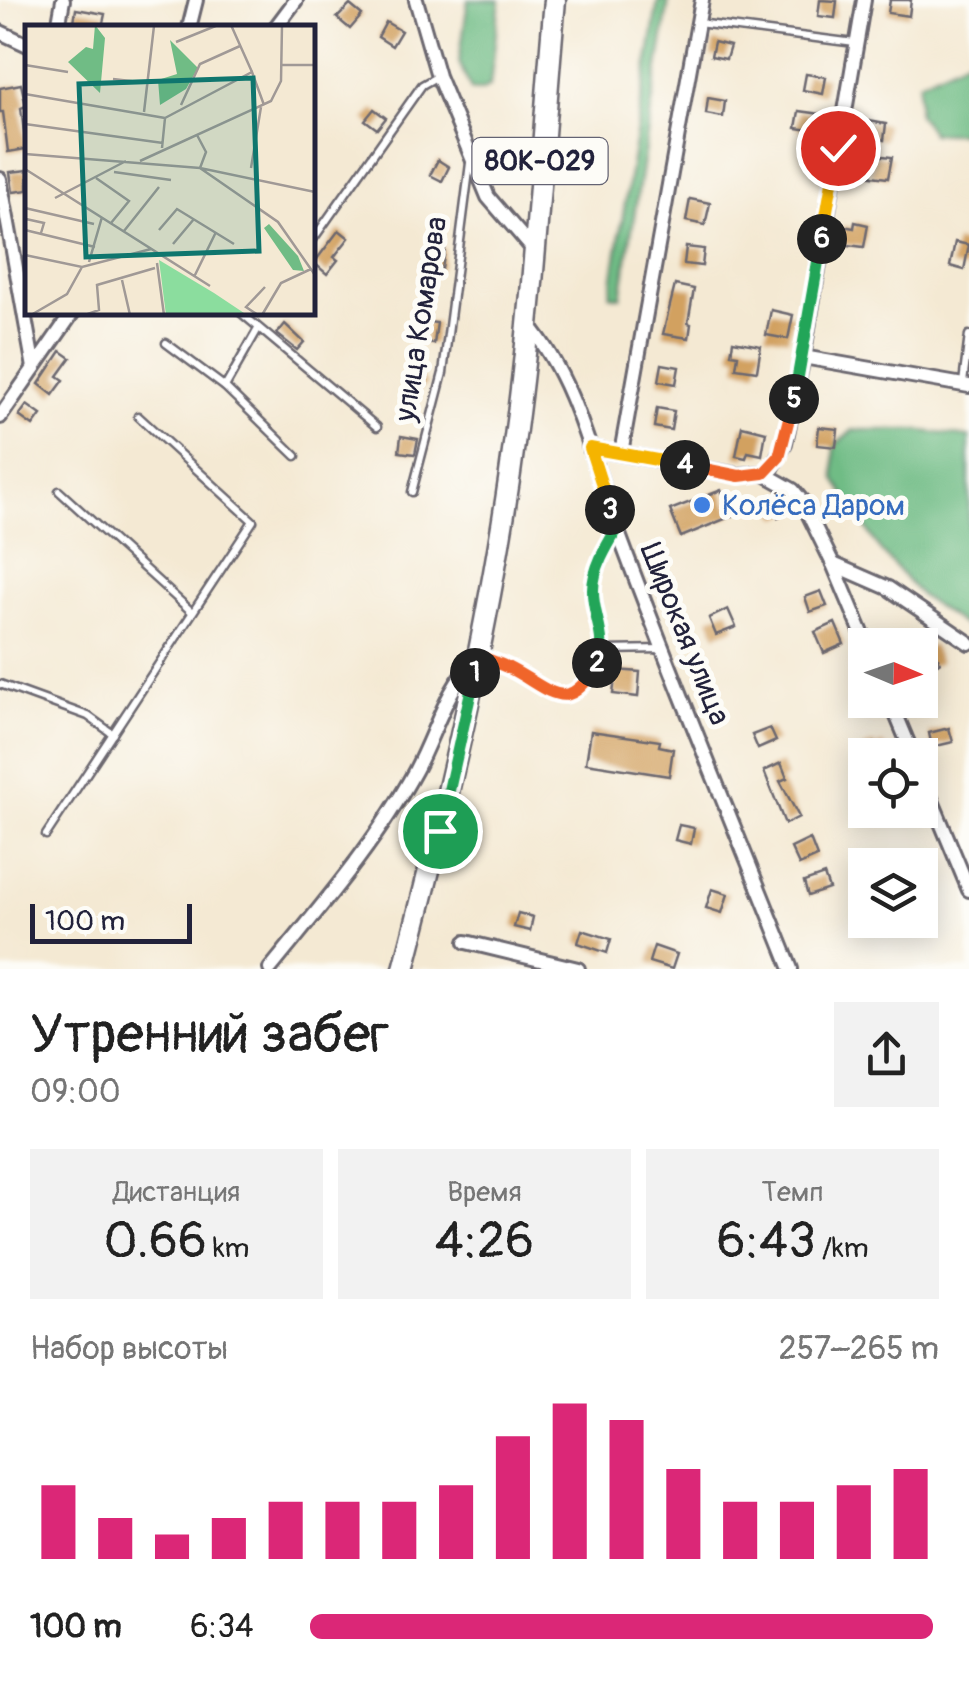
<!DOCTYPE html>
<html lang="ru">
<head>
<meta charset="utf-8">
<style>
	body { margin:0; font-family:Pangolin,sans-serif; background:#f2f2f2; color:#222; height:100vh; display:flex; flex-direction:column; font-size:38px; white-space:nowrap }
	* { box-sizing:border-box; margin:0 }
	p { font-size:32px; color:#767676 }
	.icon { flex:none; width:55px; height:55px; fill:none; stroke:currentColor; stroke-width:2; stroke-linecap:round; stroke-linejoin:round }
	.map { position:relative; height:969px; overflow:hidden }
	.sheet { display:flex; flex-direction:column; background:#fff; flex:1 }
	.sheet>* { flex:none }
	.needle { width:65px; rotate:92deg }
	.controls { position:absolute; left:848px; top:628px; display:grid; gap:20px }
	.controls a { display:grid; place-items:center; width:90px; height:90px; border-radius:0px; background:#fff; box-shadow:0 5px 25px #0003; font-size:50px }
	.scale { position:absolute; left:30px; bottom:25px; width:162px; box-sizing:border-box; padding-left:10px; border:5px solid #22223b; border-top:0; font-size:28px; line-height:35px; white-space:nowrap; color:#22223b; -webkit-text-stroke:8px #fdfcf7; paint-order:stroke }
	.pin { position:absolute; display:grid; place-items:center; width:85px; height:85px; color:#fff; margin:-42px; border:5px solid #fff; border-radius:50%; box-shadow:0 2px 10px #0007 }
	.km { position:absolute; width:50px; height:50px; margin:-25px; border-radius:50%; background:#222; color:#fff; font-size:28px; line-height:50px; text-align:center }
	.round { display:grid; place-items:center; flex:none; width:105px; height:105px; border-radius:0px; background:#f2f2f2 }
	.overview { display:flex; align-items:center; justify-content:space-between; height:170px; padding:0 30px }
	h1 { font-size:55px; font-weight:600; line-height:75px }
	.metrics { display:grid; grid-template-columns:repeat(3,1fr); gap:15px; height:170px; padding:10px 30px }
	.metrics div { display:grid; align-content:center; border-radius:0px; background:#f2f2f2; text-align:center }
	.metrics b { font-size:50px; font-weight:600 }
	.metrics small { font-size:28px; font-weight:400 }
	.metrics p { font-size:28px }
	.chart { height:280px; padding:20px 30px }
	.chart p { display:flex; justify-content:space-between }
	.chart svg { width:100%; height:180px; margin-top:10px; stroke:#db2777; stroke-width:6 }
	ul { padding:0 30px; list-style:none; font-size:32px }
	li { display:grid; grid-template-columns:160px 120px 1fr; align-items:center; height:75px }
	li i { height:25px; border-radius:12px; background:#db2777 }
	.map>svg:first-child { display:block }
	.forest { fill:#70bc85; stroke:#496f60; stroke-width:2.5 }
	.building { fill:#d2a161 }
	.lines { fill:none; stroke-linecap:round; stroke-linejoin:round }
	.lane-casing { stroke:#6c6870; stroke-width:11 }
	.street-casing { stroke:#6c6870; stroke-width:18 }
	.primary-casing { stroke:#6c6870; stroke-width:25 }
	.lane { stroke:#fff; stroke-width:6 }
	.street { stroke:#fff; stroke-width:12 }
	.primary { stroke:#fff; stroke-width:20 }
	.split-1-casing { stroke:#fff; stroke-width:20 }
	.split-2-casing { stroke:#fff; stroke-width:20 }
	.split-3-casing { stroke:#fff; stroke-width:20 }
	.split-4-casing { stroke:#fff; stroke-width:20 }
	.split-5-casing { stroke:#fff; stroke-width:20 }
	.split-6-casing { stroke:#fff; stroke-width:20 }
	.split-7-casing { stroke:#fff; stroke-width:20 }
	.split-1 { stroke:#22a559; stroke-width:12 }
	.split-2 { stroke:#f0652b; stroke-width:12 }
	.split-3 { stroke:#22a559; stroke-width:12 }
	.split-4 { stroke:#f5b400; stroke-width:12 }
	.split-5 { stroke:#f0652b; stroke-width:12 }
	.split-6 { stroke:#22a559; stroke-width:12 }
	.split-7 { stroke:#f5b400; stroke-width:12 }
	.shop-dot { fill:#3f7fe0; stroke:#fdfcf7; stroke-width:4 }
	.labels { text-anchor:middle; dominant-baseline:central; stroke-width:10; stroke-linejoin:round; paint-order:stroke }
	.shield { fill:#fdfcf7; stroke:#646373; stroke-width:2.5 }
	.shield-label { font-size:28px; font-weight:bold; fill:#22223b }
	.street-label { font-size:30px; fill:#22223b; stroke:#fdfcf7 }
	.shop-label { font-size:30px; fill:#366cbe; stroke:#fdfcf7; text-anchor:start }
	.inset-road { fill:none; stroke:#a09996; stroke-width:2.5 }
	.view { fill:#0f766e; fill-opacity:0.15; stroke:#0f766e; stroke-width:5 }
	.inset-edge { fill:none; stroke:#22223b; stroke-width:5 }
</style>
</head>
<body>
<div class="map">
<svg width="969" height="969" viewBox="0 0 969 969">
	<rect width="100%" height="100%" fill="#fdfcf7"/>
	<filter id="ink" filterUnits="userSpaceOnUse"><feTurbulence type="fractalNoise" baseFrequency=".01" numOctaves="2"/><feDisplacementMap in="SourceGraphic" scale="20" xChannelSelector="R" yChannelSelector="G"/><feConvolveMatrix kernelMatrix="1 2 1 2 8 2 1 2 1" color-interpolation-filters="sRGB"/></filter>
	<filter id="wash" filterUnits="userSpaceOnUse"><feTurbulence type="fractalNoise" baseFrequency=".0048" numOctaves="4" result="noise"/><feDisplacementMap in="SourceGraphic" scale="40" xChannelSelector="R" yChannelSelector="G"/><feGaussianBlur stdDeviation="2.25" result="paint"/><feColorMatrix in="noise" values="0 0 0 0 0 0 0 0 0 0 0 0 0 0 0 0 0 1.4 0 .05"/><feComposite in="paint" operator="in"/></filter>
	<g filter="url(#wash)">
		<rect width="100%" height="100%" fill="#f4e9d3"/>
		<g class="forest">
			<path d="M 468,0 L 500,0 L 490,85 L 483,90 L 471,90 L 459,62 Z"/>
			<path d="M 658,0 L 669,0 L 621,297 L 610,295 Z"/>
			<path d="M 969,58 L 969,133 L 932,133 L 918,114 L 919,82 Z"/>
			<path d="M 853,430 L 916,430 L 969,437 L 969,629 L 921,596 L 880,550 L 835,479 L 834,446 Z"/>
		</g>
		<g id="blocks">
			<g class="building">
				<path d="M 820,0 L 837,1 L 835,18 L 818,16 Z"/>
				<path d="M 890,0 L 911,0 L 909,16 L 888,13 Z"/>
				<path d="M 350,5 L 362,15 L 350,29 L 337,18 Z"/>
				<path d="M 76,9 L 105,14 L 102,28 L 73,28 Z"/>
				<path d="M 386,22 L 401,31 L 392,46 L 378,37 Z"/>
				<path d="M 714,42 L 730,46 L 726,59 L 711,56 Z"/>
				<path d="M 806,74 L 826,77 L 823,94 L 803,90 Z"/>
				<path d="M 21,84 L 26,106 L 21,108 L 26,149 L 8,152 L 3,112 L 0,112 L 0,88 Z"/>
				<path d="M 708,98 L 725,101 L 723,117 L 706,114 Z"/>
				<path d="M 374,109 L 386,118 L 377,129 L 365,120 Z"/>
				<path d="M 799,111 L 821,114 L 819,131 L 796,128 Z"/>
				<path d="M 869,121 L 886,124 L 884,140 L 866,137 Z"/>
				<path d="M 874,155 L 892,157 L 888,178 L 871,176 Z"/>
				<path d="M 438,160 L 449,167 L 442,181 L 430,175 Z"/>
				<path d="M 28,170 L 28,190 L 13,192 L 10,172 Z"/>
				<path d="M 690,199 L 710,203 L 705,225 L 686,221 Z"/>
				<path d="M 855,222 L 868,225 L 864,247 L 840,244 L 843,226 L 854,228 Z"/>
				<path d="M 339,230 L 349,238 L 334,257 L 338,260 L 327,274 L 314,263 Z"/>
				<path d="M 955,242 L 969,245 L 964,270 L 950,266 Z"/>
				<path d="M 432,247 L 445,249 L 442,269 L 429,266 Z"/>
				<path d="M 686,247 L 704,249 L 702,266 L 684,264 Z"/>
				<path d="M 675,285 L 694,289 L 688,323 L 691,324 L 689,338 L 663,334 Z"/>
				<path d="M 771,310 L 793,315 L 788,339 L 766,335 Z"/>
				<path d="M 428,322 L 437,323 L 434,344 L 425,343 Z"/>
				<path d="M 285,324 L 304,342 L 297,350 L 277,334 Z"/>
				<path d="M 733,341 L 761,346 L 757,371 L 736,368 L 738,355 L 731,354 Z"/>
				<path d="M 61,351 L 71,358 L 58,376 L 64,380 L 53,395 L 39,384 Z"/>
				<path d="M 662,364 L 679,367 L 676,384 L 659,381 Z"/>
				<path d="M 415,371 L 427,384 L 417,392 L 406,380 Z"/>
				<path d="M 27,405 L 41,415 L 33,426 L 19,416 Z"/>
				<path d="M 657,408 L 674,411 L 671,430 L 654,427 Z"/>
				<path d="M 742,426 L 766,432 L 762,455 L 748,452 L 746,458 L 736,456 Z"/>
				<path d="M 819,427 L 838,429 L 836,447 L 817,445 Z"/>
				<path d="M 401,436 L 418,439 L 415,454 L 399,452 Z"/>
				<path d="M 721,490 L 732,516 L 681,537 L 670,510 Z"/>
				<path d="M 788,499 L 794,511 L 778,518 L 773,505 Z"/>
				<path d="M 821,591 L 827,606 L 810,612 L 805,597 Z"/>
				<path d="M 728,609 L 736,627 L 716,635 L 709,618 Z"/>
				<path d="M 835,623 L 844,644 L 824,653 L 815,632 Z"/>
				<path d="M 933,645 L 940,663 L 920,670 L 920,650 Z"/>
				<path d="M 616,670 L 640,672 L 638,697 L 613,694 Z"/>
				<path d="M 770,728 L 776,741 L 758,749 L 752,735 Z"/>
				<path d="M 949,728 L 953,742 L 932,747 L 929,733 Z"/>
				<path d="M 591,731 L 660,741 L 659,746 L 673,749 L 669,776 L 586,763 Z"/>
				<path d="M 874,743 L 875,747 L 883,743 L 888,755 L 856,755 L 862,752 L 860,749 Z"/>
				<path d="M 781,763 L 787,778 L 780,781 L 799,817 L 785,824 L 764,771 Z"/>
				<path d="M 679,825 L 694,828 L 691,844 L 675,840 Z"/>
				<path d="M 810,839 L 817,857 L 799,865 L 791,848 Z"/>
				<path d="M 824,875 L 829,889 L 808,896 L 804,882 Z"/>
				<path d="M 712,889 L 728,894 L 722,913 L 706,908 Z"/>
				<path d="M 518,913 L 533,917 L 530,931 L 514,927 Z"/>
				<path d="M 582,930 L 611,939 L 607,953 L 578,943 Z"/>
				<path d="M 654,946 L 677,954 L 672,969 L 649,962 Z"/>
			</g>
		</g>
	</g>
	<g filter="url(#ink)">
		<use href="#blocks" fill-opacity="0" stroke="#6c6870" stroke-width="2.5"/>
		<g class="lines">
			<g class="lane-casing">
				<g id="lane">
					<path d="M 698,23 L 855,43"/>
					<path d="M 312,241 L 422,85 L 438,76"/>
					<path d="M 240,312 L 377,427"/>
					<path d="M 166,343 L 225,387 L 296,456"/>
					<path d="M 963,383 L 969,335"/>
					<path d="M 225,387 L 258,329"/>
					<path d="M 59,491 L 192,612"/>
					<path d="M 412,492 L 443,373 L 470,163"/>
					<path d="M 604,650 C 593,597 587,579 616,530"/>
					<path d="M 484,658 C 494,662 504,665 513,671 C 532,681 555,706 578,691 C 591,683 597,663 604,650 L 663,649"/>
					<path d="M 0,684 L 88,716 L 113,734"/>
					<path d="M 46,835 L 253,521 L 138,416"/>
				</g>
			</g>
			<g class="street-casing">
				<g id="street">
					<path d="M 416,0 L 438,76 L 488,197 L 532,248"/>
					<path d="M 58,28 L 63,0"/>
					<path d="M 189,28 L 196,0"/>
					<path d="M 275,28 L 296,0"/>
					<path d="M 0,32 L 28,45"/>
					<path d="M 0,179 L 34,368"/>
					<path d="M 528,324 C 577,382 592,462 618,532 C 672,678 733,823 791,969"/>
					<path d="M 803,357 L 969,386"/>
					<path d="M 0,417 L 73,312"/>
					<path d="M 590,448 L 739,475 L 763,473"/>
					<path d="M 621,453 L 702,0"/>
					<path d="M 763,473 L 772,468 L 785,443 L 803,357 L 864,0"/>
					<path d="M 763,473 L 793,490 L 802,501 L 833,564 L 867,645"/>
					<path d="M 833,564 L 888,588 L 969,643"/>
					<path d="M 890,700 L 913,755"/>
					<path d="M 920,772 L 969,890"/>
					<path d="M 466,942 L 578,969"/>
					<path d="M 270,969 C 321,906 376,843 415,771 C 437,730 444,692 477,657"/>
				</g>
			</g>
			<g class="primary-casing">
				<path id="primary" d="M 404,969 C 450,791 493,612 516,429 C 535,287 542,143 555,0"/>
			</g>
			<use href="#lane" class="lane"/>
			<use href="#street" class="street"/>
			<use href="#primary" class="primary"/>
		</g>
	</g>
	<g class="lines" filter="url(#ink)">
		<g class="split-1-casing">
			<path id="split-1" d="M 440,831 L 475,673"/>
		</g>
		<g class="split-2-casing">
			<path id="split-2" d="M 475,673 L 479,656 C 489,660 499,663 509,668 C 549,688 568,719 597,663"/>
		</g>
		<g class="split-3-casing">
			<path id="split-3" d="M 597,663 C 609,640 592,616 593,590 C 593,569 606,547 617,529 L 610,510"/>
		</g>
		<g class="split-4-casing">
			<path id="split-4" d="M 610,510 L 590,448 L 685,465"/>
		</g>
		<g class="split-5-casing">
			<path id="split-5" d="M 685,465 L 739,476 L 764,473 L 779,457 L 794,399"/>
		</g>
		<g class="split-6-casing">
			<path id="split-6" d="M 794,399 L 822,239"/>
		</g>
		<g class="split-7-casing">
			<path id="split-7" d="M 822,239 L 838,148"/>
		</g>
		<use href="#split-1" class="split-1"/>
		<use href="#split-2" class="split-2"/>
		<use href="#split-3" class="split-3"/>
		<use href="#split-4" class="split-4"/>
		<use href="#split-5" class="split-5"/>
		<use href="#split-6" class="split-6"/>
		<use href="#split-7" class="split-7"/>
	</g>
	<circle class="shop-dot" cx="702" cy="505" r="10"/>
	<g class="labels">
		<rect class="shield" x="472.5" y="138" width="135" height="46" rx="8"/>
		<g class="shield-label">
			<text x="540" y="161">80К-029</text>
		</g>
		<g class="street-label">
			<text transform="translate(421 319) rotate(-81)">улица Комарова</text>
			<text transform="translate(685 634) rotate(68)">Широкая улица</text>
		</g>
		<g class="shop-label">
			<text x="722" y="505">Колёса Даром</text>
		</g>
	</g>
	<g transform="translate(25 25)">
		<rect width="290" height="290" fill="#f4e9d3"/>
		<path d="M 134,235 L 189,268 L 222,290 L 141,290 Z" fill="#8bdd9e"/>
		<path d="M 70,0 L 80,13 L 75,68 L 43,37 L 61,22 L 68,24 ZM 145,15 L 173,43 L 161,64 L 135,80 L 133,55 L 152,49 ZM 244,199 L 273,231 L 279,246 L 268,245 L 239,203 Z" fill="#70bc85"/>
		<path class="inset-road" d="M 206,0 L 227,47M 151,17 L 193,0M 0,40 L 43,47M 256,40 L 290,40M 88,54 L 123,58M 0,69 L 140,93M 156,80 L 175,39 L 215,21M 119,87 L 129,1 L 123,0M 140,93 L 227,47 L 239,80M 0,99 L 138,118M 172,110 L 181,127 L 175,143 L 253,197 L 290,250M 137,123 L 140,93M 0,129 L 175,143 L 290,167M 115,136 L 246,76 L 256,56 L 257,0M 226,143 L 236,82M 0,144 L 185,261M 89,147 L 146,155M 71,153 L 104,176 L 86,198M 30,173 L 101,136M 0,183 L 69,199M 0,199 L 1,194 L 19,198 L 16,208M 0,205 L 70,222M 134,205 L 152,184 L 209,219M 99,206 L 134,162M 148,219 L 169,194M 0,230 L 57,242 L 126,224M 64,237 L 77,192M 132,238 L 139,290M 169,252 L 191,207M 97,255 L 105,290M 6,290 L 42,269 L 57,242M 60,290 L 74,285 L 72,260 L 130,243M 233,290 L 221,282 L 240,262M 237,290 L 256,258 L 286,244"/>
		<path class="view" d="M 228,53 L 234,226 L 61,232 L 54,59 Z"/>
		<rect width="290" height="290" class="inset-edge"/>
	</g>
</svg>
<div class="controls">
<a><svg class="needle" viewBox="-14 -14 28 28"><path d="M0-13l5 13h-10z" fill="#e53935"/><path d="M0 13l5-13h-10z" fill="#767676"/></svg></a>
<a><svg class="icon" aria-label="locate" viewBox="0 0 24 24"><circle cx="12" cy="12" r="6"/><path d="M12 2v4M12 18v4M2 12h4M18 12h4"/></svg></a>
<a><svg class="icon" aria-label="layers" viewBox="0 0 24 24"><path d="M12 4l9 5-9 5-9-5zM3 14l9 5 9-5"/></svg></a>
</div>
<div class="scale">100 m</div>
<div class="pin" style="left:440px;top:831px;background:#1e9e55"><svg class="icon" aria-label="arrive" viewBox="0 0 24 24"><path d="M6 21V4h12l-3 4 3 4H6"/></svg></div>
<div class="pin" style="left:838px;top:148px;background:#d93025"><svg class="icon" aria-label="check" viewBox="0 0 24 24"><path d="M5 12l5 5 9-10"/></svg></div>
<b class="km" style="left:475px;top:673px">1</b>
<b class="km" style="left:597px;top:663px">2</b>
<b class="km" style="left:610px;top:510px">3</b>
<b class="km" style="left:685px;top:465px">4</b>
<b class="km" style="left:794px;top:399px">5</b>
<b class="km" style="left:822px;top:239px">6</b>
</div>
<section class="sheet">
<div class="overview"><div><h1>Утренний забег</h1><p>09:00</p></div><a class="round"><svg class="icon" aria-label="share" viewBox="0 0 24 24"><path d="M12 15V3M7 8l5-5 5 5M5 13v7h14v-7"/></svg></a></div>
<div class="metrics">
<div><p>Дистанция</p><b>0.66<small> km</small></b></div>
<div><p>Время</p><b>4:26</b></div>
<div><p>Темп</p><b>6:43<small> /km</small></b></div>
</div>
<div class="chart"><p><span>Набор высоты</span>257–265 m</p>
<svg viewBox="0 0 160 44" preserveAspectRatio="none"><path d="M5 44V26M15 44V34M25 44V38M35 44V34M45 44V30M55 44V30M65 44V30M75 44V26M85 44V14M95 44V6M105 44V10M115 44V22M125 44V30M135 44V30M145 44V26M155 44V22"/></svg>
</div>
<ul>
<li><b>100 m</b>6:34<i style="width:99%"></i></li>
</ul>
</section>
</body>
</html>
